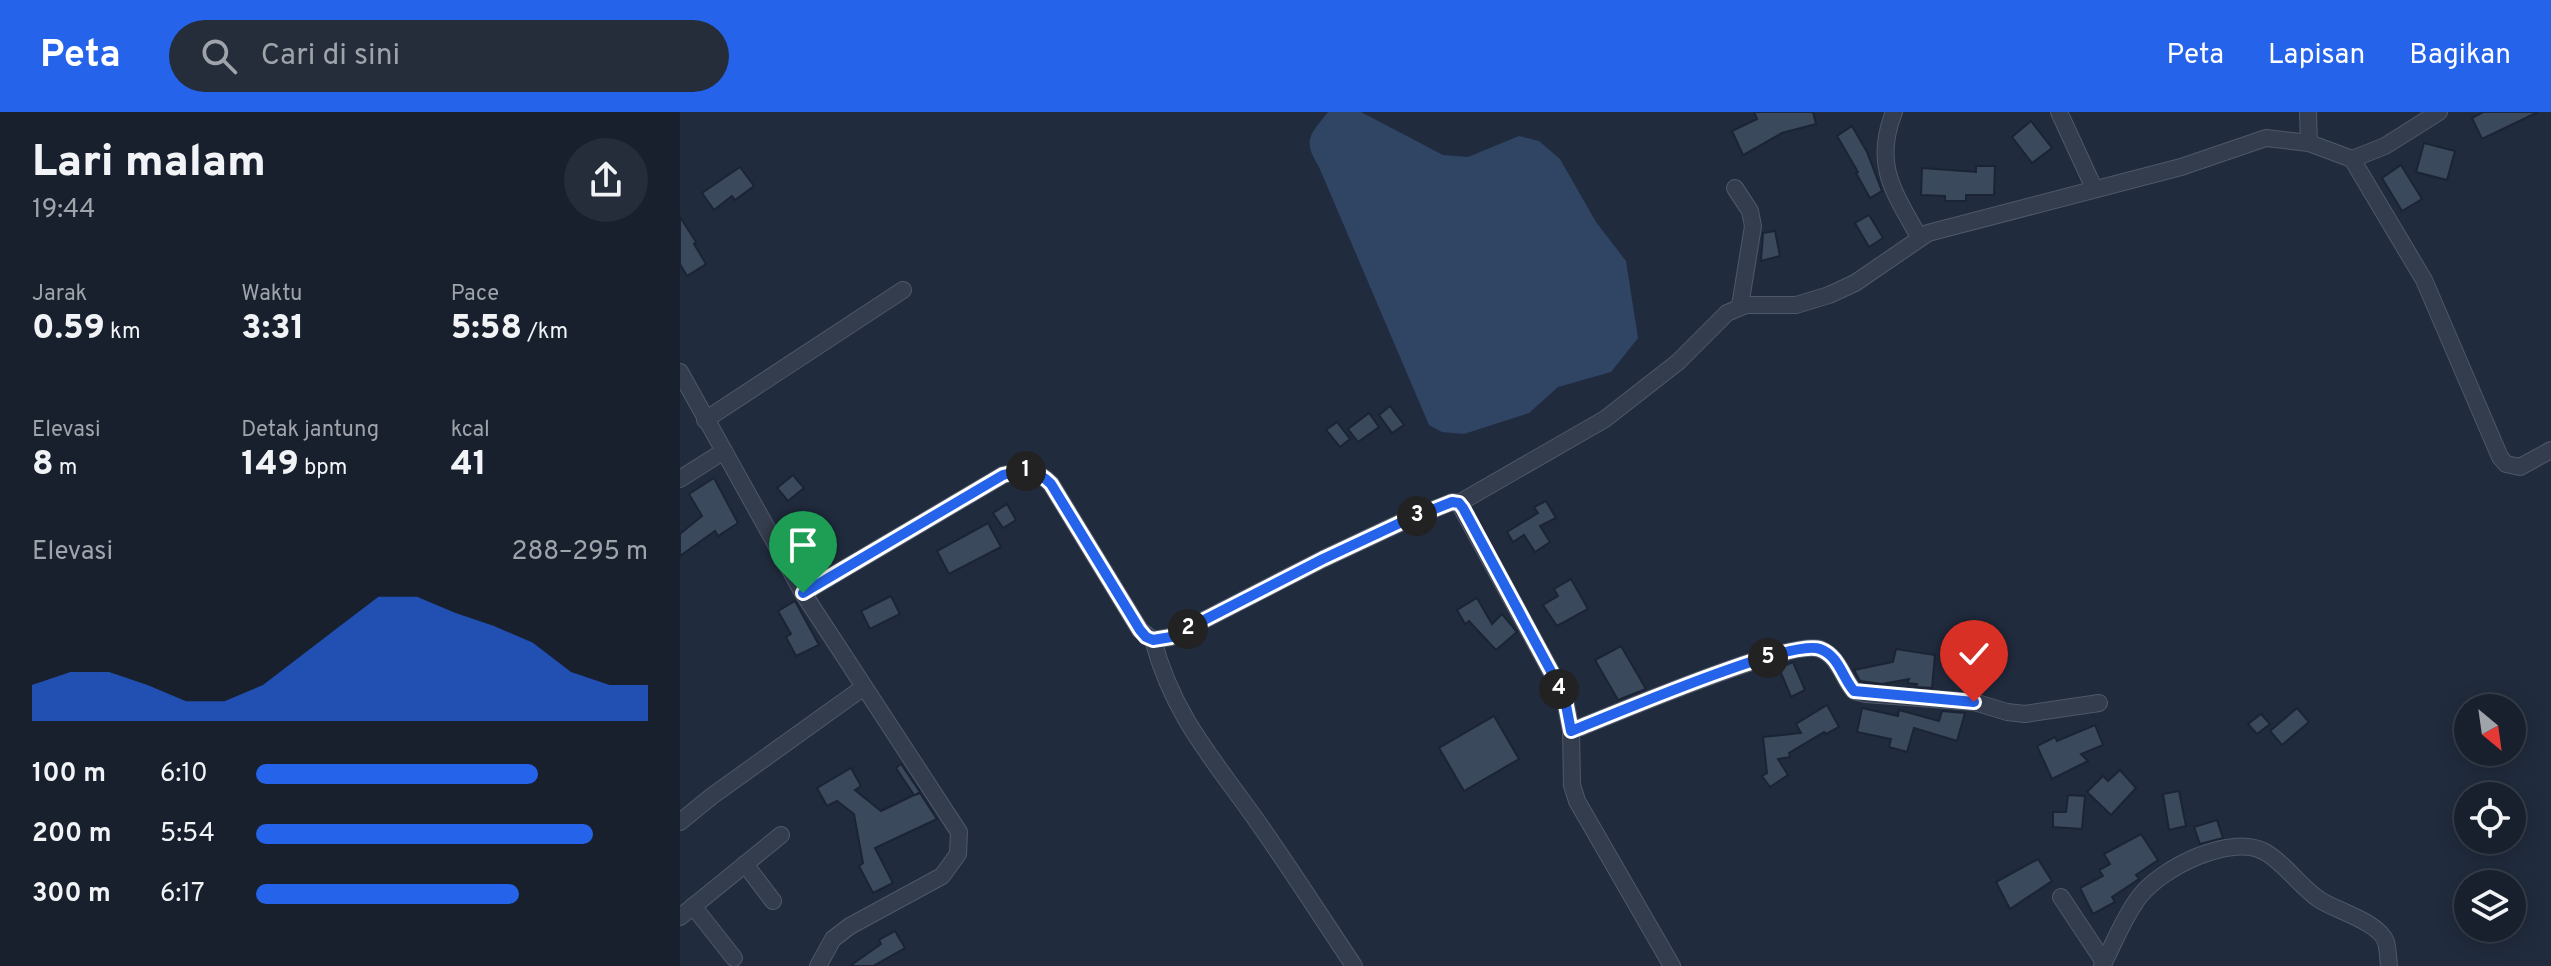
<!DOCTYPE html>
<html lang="id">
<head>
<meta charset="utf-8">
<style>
	body { margin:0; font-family:Overpass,sans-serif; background:#252d3a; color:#f1f3f6; height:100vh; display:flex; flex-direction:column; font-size:30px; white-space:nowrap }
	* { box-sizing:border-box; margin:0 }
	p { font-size:26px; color:#9fa3aa }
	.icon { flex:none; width:44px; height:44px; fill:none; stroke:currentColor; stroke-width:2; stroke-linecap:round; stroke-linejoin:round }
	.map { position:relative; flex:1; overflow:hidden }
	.drawer { display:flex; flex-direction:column; background:#18202e; width:680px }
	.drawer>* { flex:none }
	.needle { width:52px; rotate:151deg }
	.buttons { position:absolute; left:1774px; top:582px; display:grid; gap:16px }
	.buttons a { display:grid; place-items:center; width:72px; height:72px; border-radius:50%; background:#18202e; box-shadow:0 4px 20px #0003,0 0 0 2px #363e4a; font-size:40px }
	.pin { position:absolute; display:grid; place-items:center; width:68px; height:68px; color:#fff; margin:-82px -34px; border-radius:50% 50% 50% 0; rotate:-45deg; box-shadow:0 0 8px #0007 }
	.pin .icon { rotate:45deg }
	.km { position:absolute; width:40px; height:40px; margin:-20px; border-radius:50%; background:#222; color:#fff; font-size:22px; line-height:40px; text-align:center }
	.round { display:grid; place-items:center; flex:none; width:84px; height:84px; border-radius:42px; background:#252d3a }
	.headline { display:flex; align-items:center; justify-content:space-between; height:136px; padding:0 32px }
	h1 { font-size:44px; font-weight:800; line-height:60px }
	.figures { display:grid; grid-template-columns:repeat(3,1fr); gap:12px; height:136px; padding:8px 32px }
	.figures div { display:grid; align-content:center }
	.figures b { font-size:34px; font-weight:800 }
	.figures small { font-size:22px; font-weight:400 }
	.figures p { font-size:22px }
	.chart { height:224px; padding:16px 32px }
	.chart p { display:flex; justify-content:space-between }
	.chart svg { width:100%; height:144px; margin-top:8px; fill:#2563eb; opacity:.7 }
	ul { padding:0 32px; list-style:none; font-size:26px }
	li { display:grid; grid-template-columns:128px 96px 1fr; align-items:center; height:60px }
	li i { height:20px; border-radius:10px; background:#2563eb }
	header { display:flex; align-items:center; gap:48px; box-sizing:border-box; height:112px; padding:0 40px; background:#2563eb; color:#fff }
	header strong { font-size:38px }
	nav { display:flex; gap:44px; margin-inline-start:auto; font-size:28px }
	.search { width:560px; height:72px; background:#252d3a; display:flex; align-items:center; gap:20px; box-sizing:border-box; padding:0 28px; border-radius:44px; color:#9fa3aa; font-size:30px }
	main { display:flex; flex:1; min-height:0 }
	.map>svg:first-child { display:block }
	.water { fill:#304464 }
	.building { fill:#3b495d; stroke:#1b2434; stroke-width:2 }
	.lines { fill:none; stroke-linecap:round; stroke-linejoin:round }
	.street-casing { stroke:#4f5868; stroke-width:18 }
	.street { stroke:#343d4d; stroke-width:16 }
	.route-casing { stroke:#fff; stroke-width:16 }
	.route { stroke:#2563eb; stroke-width:10 }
</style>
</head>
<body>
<header>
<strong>Peta</strong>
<div class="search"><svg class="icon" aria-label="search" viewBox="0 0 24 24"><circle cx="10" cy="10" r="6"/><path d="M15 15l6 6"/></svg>Cari di sini</div>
<nav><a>Peta</a><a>Lapisan</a><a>Bagikan</a></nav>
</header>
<main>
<section class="drawer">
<div class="headline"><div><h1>Lari malam</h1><p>19:44</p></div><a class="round"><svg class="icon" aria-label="share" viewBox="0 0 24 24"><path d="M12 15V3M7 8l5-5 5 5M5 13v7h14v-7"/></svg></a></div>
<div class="figures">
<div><p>Jarak</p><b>0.59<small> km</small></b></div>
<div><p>Waktu</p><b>3:31</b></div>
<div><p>Pace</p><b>5:58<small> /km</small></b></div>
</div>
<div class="figures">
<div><p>Elevasi</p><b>8<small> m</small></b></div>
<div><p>Detak jantung</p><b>149<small> bpm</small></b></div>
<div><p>kcal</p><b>41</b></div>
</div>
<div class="chart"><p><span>Elevasi</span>288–295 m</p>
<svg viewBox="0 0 160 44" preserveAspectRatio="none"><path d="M0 44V33L10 29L20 29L30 33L40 38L50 38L60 33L70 24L80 15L90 6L100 6L110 11L120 15L130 20L140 29L150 33L160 33V44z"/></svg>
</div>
<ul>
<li><b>100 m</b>6:10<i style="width:72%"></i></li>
<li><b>200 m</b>5:54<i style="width:86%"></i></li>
<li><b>300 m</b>6:17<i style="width:67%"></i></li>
</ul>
</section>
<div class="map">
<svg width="1871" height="854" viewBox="0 0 1871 854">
	<rect width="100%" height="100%" fill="#202b3d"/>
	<path class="water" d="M 648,0 L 681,0 L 763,43 L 788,45 L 839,24 L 859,29 L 880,47 L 916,110 L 946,149 L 958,226 L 931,260 L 878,275 L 849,301 L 784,322 L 762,320 L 749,313 L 639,55 C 622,28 630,23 648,0 Z"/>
	<g class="building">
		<path d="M 1074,0 L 1133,0 L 1136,12 L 1102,21 L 1063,43 L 1052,19 L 1077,7 Z"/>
		<path d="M 1803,0 L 1858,0 L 1802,27 L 1792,6 Z"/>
		<path d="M 1351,9 L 1372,36 L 1352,51 L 1332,25 Z"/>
		<path d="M 1172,14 L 1187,40 L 1202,79 L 1190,86 L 1176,61 L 1178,60 L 1157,24 Z"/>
		<path d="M 1744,31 L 1775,39 L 1767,68 L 1736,60 Z"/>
		<path d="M 1721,53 L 1742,87 L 1722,99 L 1702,66 Z"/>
		<path d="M 1296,54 L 1315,54 L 1314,83 L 1286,83 L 1286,89 L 1265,89 L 1265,84 L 1241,83 L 1242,56 L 1296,60 Z"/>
		<path d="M 60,55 L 74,74 L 55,88 L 52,84 L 34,98 L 22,81 Z"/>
		<path d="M 1189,103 L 1203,126 L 1189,135 L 1175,111 Z"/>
		<path d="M 0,105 L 16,130 L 14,132 L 26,152 L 7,164 L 0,152 Z"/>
		<path d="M 1095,119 L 1100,144 L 1081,149 L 1083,121 Z"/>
		<path d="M 710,294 L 724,313 L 712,321 L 699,303 Z"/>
		<path d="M 689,301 L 699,315 L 678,330 L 668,317 Z"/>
		<path d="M 657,310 L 670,327 L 660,335 L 646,318 Z"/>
		<path d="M 113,363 L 124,376 L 108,389 L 97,376 Z"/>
		<path d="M 34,366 L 58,411 L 38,424 L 35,419 L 0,444 L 0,422 L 22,404 L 9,382 Z"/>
		<path d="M 866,389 L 876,406 L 860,414 L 870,430 L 855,440 L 844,423 L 833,430 L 827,420 L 858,401 L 854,395 Z"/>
		<path d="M 327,392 L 336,408 L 323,416 L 313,401 Z"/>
		<path d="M 308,411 L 321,435 L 269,462 L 257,439 Z"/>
		<path d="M 891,467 L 908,497 L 877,514 L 863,493 L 878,484 L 874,477 Z"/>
		<path d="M 211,484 L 220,502 L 190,517 L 181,499 Z"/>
		<path d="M 797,486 L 812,512 L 822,502 L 837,520 L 816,538 L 789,509 L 785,512 L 777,498 Z"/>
		<path d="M 115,489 L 139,533 L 116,544 L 106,525 L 111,522 L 98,499 Z"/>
		<path d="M 941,534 L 966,577 L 938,588 L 915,548 Z"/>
		<path d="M 1216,537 L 1255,543 L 1252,576 L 1236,575 L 1237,572 L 1227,571 L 1229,567 L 1202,572 L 1180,569 L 1174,558 L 1213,550 Z"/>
		<path d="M 1113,550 L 1125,578 L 1111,585 L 1099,556 Z"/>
		<path d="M 1147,593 L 1159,615 L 1146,622 L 1144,620 L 1109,641 L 1110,645 L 1098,647 L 1108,663 L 1090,675 L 1082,664 L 1087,661 L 1083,625 L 1121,621 L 1116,612 Z"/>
		<path d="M 1182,596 L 1218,604 L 1219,598 L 1259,609 L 1262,599 L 1285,601 L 1277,629 L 1234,616 L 1227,640 L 1209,635 L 1211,627 L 1177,620 Z"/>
		<path d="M 1617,596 L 1629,610 L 1602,633 L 1590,619 Z"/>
		<path d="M 1581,602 L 1590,612 L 1577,622 L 1568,612 Z"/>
		<path d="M 814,604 L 839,647 L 784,679 L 759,636 Z"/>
		<path d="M 1415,613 L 1423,633 L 1401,642 L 1408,649 L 1372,667 L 1357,634 L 1375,625 L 1377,629 Z"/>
		<path d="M 221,652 L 240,680 L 235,683 L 240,681 L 257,707 L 195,736 L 213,771 L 193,781 L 179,754 L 183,751 L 174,702 L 157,689 L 147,694 L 137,676 L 171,656 L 181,674 L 175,678 L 201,699 L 234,683 L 216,656 Z"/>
		<path d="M 1440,658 L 1456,676 L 1431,703 L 1407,680 L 1423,664 L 1428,669 Z"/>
		<path d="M 1499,679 L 1506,714 L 1489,718 L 1483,682 Z"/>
		<path d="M 1388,683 L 1405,684 L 1402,717 L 1373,715 L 1373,700 L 1386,700 Z"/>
		<path d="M 1537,708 L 1543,726 L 1520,732 L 1514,715 Z"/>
		<path d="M 1461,722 L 1478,748 L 1456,763 L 1459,767 L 1432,785 L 1435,790 L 1413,802 L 1400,776 L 1423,764 L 1419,758 L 1430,752 L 1424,742 Z"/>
		<path d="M 1358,747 L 1372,769 L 1330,797 L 1316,770 Z"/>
		<path d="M 215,819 L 225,836 L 193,854 L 170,854 L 201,832 L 199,828 Z"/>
	</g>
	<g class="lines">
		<g class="street-casing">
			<g id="street">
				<path d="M 1214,0 C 1193,53 1214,80 1239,125"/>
				<path d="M 1379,0 L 1414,76"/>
				<path d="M 1628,0 L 1629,31"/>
				<path d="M 1672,47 L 1744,168 L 1820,345 L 1826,352 L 1840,355 L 1871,338"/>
				<path d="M 1055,76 L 1070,99 L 1073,114 L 1060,194"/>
				<path d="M 0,260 L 123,481 L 323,363 C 342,358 357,357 371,372 L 460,518 L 473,528 L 491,525 L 643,447 L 722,410 L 772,390 L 779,391 L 925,307 L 998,250 L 1047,201 L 1066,193 L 1116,193 L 1149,183 L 1175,171 L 1248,121 L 1501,55 L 1586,26 L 1629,31 L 1672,47 L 1705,34 L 1759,0"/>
				<path d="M 25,308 L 223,178"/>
				<path d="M 0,367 L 44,339"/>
				<path d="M 779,391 L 873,563 L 886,593 L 891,619 L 892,673 L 897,689 L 992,854"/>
				<path d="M 123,481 L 279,720 L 278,742 L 262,764 L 170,814 L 153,827 L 138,854"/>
				<path d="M 473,528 C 493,602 529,642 572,702 C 607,751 640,803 674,854"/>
				<path d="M 891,619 C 930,604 1110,526 1140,537 C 1159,545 1162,565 1174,579 L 1186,582 L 1294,590 L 1327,600 L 1345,602 L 1419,591"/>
				<path d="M 0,710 L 32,684 L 184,575"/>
				<path d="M 65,752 L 93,789"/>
				<path d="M 1381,785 L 1424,850"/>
				<path d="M 13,794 L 54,846"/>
				<path d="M 0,805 L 101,723"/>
				<path d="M 1422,854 C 1434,832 1444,804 1460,784 C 1482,756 1550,721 1585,740 C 1606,752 1620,775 1640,788 C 1657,799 1699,810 1706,830 C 1708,837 1708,846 1709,854"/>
			</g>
		</g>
		<use href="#street" class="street"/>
	</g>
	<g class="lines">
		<g class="route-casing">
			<path id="route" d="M 123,481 L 323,363 C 342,358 357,357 371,372 L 460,518 L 466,525 L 473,528 L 491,525 L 643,447 L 722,410 L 772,390 L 779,391 L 783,396 L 873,563 L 886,593 L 891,619 C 930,604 1110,526 1140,537 C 1159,544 1162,565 1174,579 L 1294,590"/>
		</g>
		<use href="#route" class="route"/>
	</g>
</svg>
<div class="buttons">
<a><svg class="needle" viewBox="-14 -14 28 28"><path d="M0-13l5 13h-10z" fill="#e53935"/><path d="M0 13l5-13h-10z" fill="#9fa3aa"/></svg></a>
<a><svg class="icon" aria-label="locate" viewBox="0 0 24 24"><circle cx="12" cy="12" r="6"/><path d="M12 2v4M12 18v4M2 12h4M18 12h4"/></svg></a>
<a><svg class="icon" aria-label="layers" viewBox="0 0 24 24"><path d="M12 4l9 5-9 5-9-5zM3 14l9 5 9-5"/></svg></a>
</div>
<div class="pin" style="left:123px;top:481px;background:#1e9e55"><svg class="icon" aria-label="arrive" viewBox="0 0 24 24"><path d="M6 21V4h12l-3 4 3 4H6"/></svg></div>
<div class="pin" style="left:1294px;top:590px;background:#d93025"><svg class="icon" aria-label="check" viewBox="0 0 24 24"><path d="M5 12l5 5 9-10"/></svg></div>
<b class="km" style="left:346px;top:359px">1</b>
<b class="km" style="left:508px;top:517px">2</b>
<b class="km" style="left:737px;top:404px">3</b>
<b class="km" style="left:879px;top:577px">4</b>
<b class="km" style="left:1088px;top:546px">5</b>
</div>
</main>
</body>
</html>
